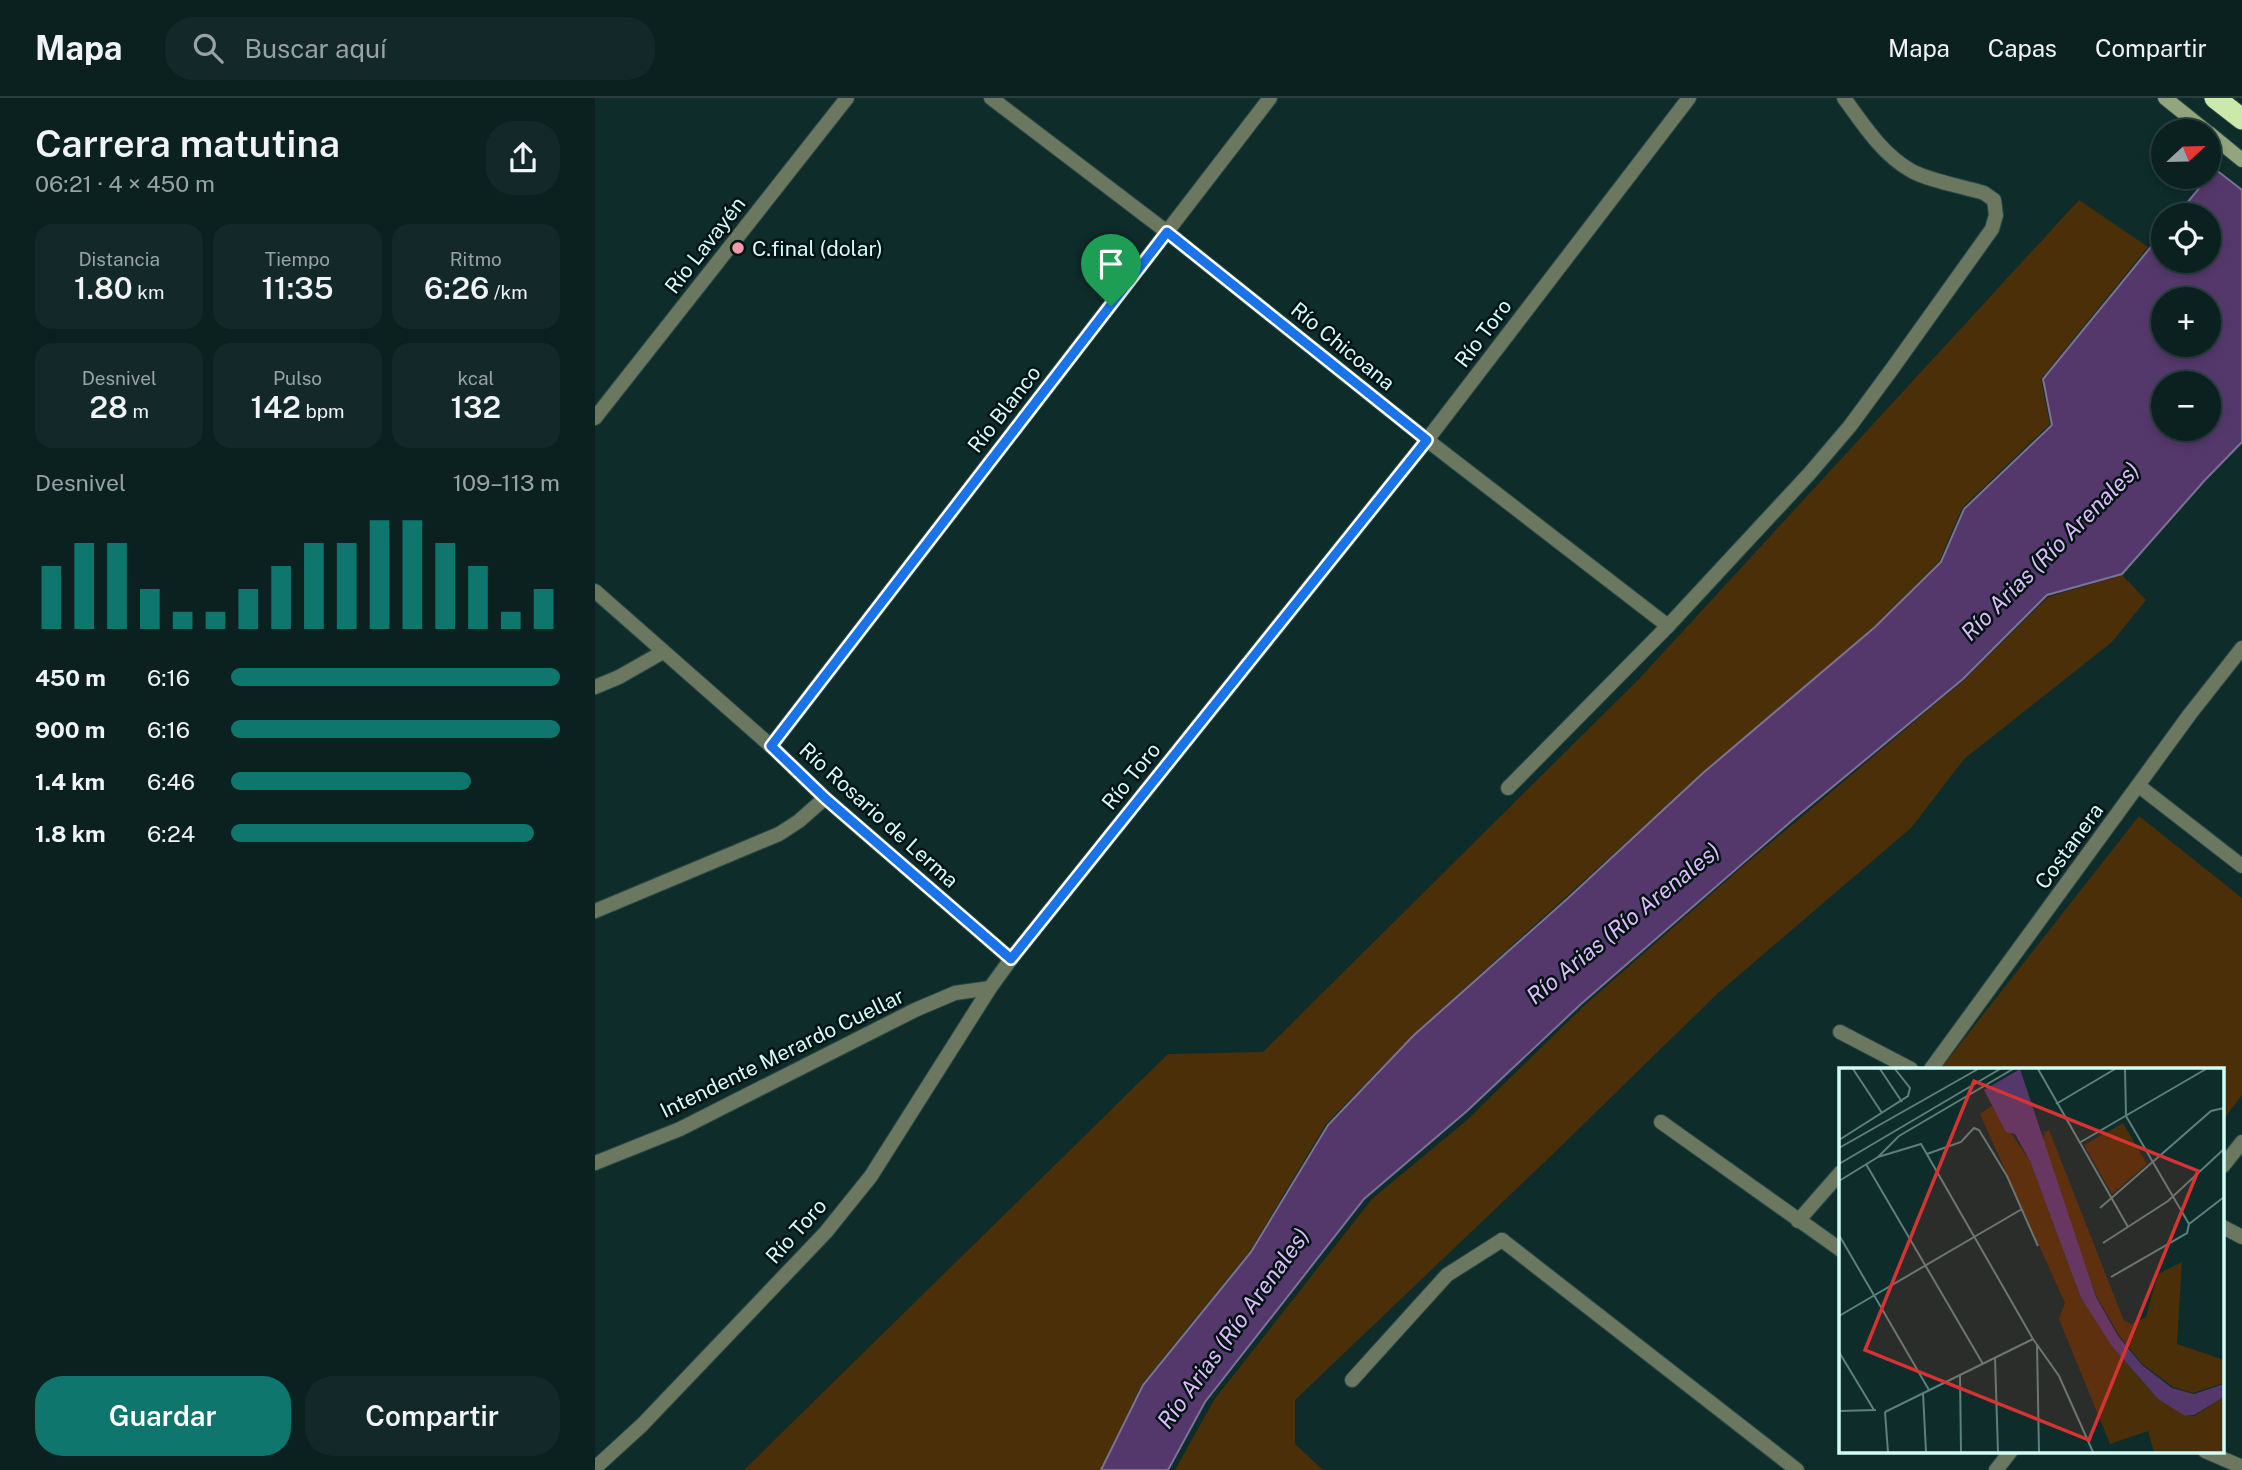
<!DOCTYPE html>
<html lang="es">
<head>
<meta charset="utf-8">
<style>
	body { margin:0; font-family:"Public Sans",sans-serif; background:#132929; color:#f1f3f6; height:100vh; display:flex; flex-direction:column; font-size:26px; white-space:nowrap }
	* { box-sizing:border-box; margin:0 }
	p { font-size:23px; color:#99a3a5 }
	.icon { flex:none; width:38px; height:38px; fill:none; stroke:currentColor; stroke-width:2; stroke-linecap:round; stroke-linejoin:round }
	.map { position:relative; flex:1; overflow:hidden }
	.side { display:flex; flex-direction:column; background:#0a2120; width:595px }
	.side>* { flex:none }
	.needle { width:46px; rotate:68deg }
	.buttons { position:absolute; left:1556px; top:21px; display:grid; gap:14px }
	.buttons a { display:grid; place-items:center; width:70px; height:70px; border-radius:50%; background:#0a2120; box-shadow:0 4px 10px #0003,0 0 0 2px #2a3e3e; font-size:35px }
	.pin { position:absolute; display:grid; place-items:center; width:60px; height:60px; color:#fff; margin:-72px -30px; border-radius:50% 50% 50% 0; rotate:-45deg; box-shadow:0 0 7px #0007 }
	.pin .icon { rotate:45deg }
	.round { display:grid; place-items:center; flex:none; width:74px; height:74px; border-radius:28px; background:#132929 }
	.overview { display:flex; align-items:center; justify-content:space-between; height:119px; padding:0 35px }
	h1 { font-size:38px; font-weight:600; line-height:52px }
	.stats { display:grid; grid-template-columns:repeat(3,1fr); gap:10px; height:119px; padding:7px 35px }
	.stats div { display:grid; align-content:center; border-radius:18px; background:#132929; text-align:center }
	.stats b { font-size:30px; font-weight:600 }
	.stats small { font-size:19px; font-weight:400 }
	.stats p { font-size:19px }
	.chart { height:196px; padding:14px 35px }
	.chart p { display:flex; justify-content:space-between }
	.chart svg { width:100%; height:126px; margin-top:7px; stroke:#0f766e; stroke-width:6 }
	.cta { display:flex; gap:14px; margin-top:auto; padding:14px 35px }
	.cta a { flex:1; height:80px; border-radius:28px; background:#0f766e; color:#fff; font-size:28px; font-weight:600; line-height:80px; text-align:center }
	.cta a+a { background:#132929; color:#f1f3f6 }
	ul { padding:0 35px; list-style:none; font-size:23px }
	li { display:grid; grid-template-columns:112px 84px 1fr; align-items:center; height:52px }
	li i { height:18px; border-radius:9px; background:#0f766e }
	header { display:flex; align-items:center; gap:42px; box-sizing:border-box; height:98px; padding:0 35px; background:#0a2120; border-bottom:2px solid #2a3e3e }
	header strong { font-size:33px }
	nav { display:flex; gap:38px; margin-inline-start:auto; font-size:24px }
	.search { width:490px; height:63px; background:#132929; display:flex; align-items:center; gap:18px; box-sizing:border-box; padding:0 24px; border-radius:28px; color:#99a3a5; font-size:26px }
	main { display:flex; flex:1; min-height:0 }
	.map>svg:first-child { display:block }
	.green { fill:#4b2f09 }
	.water { fill:#54386b; stroke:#7a7396; stroke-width:2; fill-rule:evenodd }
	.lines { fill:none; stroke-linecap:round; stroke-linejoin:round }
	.lane-casing { stroke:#294947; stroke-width:16 }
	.street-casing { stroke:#294947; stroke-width:16 }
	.secondary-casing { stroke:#294947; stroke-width:16 }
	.highway-casing { stroke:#294947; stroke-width:23 }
	.lane { stroke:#6b775e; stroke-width:14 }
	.street { stroke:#6b775e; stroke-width:14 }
	.secondary { stroke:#92a57d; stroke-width:14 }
	.highway { stroke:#cbe9a9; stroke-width:21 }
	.route-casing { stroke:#fff; stroke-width:14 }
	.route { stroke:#1a73e8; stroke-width:9 }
	.poi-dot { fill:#f39aa9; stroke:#011312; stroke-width:2.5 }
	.labels { text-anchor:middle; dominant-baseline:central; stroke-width:5; stroke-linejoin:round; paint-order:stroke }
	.street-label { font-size:21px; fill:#d2fdf9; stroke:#011312 }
	.poi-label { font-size:21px; fill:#d2fdf9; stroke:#011312; text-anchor:start }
	.water-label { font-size:23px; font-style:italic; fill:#debbfc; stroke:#011312 }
	.inset-road { fill:none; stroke:#5c807d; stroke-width:2 }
	.view { fill:#d63332; fill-opacity:0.15; stroke:#d63332; stroke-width:3.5 }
	.inset-edge { fill:none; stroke:#d2fdf9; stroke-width:3.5 }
</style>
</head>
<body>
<header>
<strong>Mapa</strong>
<div class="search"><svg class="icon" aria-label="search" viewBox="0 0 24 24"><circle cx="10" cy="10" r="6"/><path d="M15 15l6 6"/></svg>Buscar aquí</div>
<nav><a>Mapa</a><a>Capas</a><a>Compartir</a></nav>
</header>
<main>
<section class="side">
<div class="overview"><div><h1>Carrera matutina</h1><p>06:21 · 4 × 450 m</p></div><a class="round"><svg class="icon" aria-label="share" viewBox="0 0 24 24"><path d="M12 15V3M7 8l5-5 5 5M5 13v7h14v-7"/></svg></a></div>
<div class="stats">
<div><p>Distancia</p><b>1.80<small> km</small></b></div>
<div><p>Tiempo</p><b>11:35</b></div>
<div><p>Ritmo</p><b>6:26<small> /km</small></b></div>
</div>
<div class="stats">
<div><p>Desnivel</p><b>28<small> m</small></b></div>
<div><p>Pulso</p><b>142<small> bpm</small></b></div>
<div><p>kcal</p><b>132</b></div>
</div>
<div class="chart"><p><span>Desnivel</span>109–113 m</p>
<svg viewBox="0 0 160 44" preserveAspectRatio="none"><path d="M5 44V22M15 44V14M25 44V14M35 44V30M45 44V38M55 44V38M65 44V30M75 44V22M85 44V14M95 44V14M105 44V6M115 44V6M125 44V14M135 44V22M145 44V38M155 44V30"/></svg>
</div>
<ul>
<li><b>450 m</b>6:16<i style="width:100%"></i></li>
<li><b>900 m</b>6:16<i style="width:100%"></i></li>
<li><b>1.4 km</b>6:46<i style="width:73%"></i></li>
<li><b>1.8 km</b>6:24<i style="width:92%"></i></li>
</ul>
<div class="cta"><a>Guardar</a><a>Compartir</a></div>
</section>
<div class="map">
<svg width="1647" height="1372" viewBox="0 0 1647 1372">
	<rect width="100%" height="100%" fill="#0e2c2a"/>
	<g class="green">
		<path d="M 1484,102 L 1553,149 L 1446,281 L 1455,326 L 1367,410 L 1344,464 L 1280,528 L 1108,675 L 819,936 L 731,1026 L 655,1153 L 547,1286 L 506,1372 L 149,1372 L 573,956 L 668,954 L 1044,581 Z"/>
		<path d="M 1527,477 L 1551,502 L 1517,544 L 1369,661 L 1316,730 L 1122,896 L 959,1055 L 700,1302 L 700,1346 L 728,1372 L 580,1372 L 619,1302 L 777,1101 L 872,1022 L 991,906 L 1147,769 L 1369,582 L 1453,499 Z"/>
		<path d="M 1544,718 L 1647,800 L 1647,997 L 1628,1022 L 1628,971 L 1352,971 L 1347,969 Z"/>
	</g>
	<path class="water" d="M 1620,71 L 1647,92 L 1647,344 L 1610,382 L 1527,476 L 1452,497 L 1368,581 L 1200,720 L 986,906 L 872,1013 L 769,1101 L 610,1304 L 573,1372 L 506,1372 L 548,1287 L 656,1154 L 733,1027 L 819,937 L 972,801 L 1108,675 L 1280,529 L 1346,464 L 1369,411 L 1457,327 L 1448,281 L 1568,134 L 1568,163 L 1614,163 L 1614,117 L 1582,117 ZM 1568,201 L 1614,201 L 1614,247 L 1568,247 ZM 1568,285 L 1614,285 L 1614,331 L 1568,331 Z"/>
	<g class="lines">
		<g class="lane-casing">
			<path id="lane" d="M 757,1282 L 852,1177 L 907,1142"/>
		</g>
		<g class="street-casing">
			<g id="street">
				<path d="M 396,0 L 572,134 L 832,342 L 1073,528"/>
				<path d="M 0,320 L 252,0"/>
				<path d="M 0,493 L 176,648 L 230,700 L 416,861"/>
				<path d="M 0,589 L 24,579 L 68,554"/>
				<path d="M 176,648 L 675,0"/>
				<path d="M 1544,688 L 1647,768"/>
				<path d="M 913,690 L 1073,528 L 1215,375 L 1255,328 L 1297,271 L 1397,131 L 1401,117 L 1399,102 L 1389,95 C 1370,89 1331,82 1315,72 C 1287,56 1268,26 1249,0"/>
				<path d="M 0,813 L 184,736 L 204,723 L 230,700"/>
				<path d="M 1245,934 L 1316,971"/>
				<path d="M 1336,971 L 1595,616 L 1647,550"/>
				<path d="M 1066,1024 L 1246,1152"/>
				<path d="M 0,1065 L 85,1031 L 320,912 L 360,895 L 395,890"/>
				<path d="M 1628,1068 L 1647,1044"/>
				<path d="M 1203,1123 L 1246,1074"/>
				<path d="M 1628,1129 L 1647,1139"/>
				<path d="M 907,1142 L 1202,1372"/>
				<path d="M 1610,1353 L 1647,1369"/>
				<path d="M 0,1370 L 47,1327 L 231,1134 L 276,1078 L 395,890 L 416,861 L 832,342 L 1094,0"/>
				<path d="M 1401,1372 L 1416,1353"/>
			</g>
		</g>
		<g class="secondary-casing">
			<g id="secondary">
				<path d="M 1570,0 L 1611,33"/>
				<path d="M 1614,35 L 1647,62"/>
			</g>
		</g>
		<g class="highway-casing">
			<path id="highway" d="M 1620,0 L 1647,21"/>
		</g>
		<use href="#lane" class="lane"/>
		<use href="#street" class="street"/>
		<use href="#secondary" class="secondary"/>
		<use href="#highway" class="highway"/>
	</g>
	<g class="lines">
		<g class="route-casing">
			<path id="route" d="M 572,134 L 832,342 L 416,861 L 230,700 L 176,648 Z"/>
		</g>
		<use href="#route" class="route"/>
	</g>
	<circle class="poi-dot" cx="143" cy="150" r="7"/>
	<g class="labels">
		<g class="street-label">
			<text transform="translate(110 147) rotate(-52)">Río Lavayén</text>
			<text transform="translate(888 235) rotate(-53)">Río Toro</text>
			<text transform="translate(748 248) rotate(39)">Río Chicoana</text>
			<text transform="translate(409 311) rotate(-52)">Río Blanco</text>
			<text transform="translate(536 678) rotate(-51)">Río Toro</text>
			<text transform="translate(284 717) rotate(42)">Río Rosario de Lerma</text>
			<text transform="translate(1474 748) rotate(-54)">Costanera</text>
			<text transform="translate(187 955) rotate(-26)">Intendente Merardo Cuellar</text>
			<text transform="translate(201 1133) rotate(-48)">Río Toro</text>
		</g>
		<g class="poi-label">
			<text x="157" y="150">C.final (dolar)</text>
		</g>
		<g class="water-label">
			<text transform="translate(1455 453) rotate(-45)">Río Arias (Río Arenales)</text>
			<text transform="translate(1028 825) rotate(-39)">Río Arias (Río Arenales)</text>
			<text transform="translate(638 1230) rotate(-54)">Río Arias (Río Arenales)</text>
		</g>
	</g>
	<g transform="translate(1244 970)">
		<rect width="385" height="385" fill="#0e2c2a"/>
		<path d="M 153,38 L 191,93 L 242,230 L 272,277 L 319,331 L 346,348 L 355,348 L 385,329 L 385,384 L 315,384 L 309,363 L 271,376 L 220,251 L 226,235 L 141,46 ZM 284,55 L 308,96 L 273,126 L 245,77 ZM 210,62 L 285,253 L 292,256 L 307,249 L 319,206 L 343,194 L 338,276 L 385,292 L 385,315 L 354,325 L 334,319 L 303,296 L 280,267 L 257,227 L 203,77 L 205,64 Z" fill="#4b2f09"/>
		<path d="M 181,1 L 257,229 L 279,268 L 303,297 L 333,320 L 355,326 L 385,316 L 385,329 L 355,347 L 346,348 L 319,331 L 272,277 L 242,230 L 191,93 L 176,66 L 167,64 L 145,22 Z" fill="#54386b"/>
		<path class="inset-road" d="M 14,1 L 43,45M 41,1 L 63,34M 199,1 L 289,159M 286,1 L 287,48 L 350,156M 217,36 L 276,1M 0,72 L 69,28 L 71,20 L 56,1M 240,75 L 367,1M 0,80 L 139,1M 88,86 L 122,74 L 135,60 L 140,62 L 168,108 L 199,178M 39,89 L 82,76 L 194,271 L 220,308 L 254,384M 0,96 L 161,1M 27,96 L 144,296M 0,113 L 39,89 L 60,68 L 174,1M 261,140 L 372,43 L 385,40M 0,167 L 90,322M 264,175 L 329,133 L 385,81M 272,209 L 348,165 L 350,156 L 385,129M 0,248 L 183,141M 198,276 L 200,384M 0,284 L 35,342M 156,290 L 159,384M 121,307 L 122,384M 84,325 L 87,384M 0,343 L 37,342M 46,344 L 194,271M 46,344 L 49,384"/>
		<path class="view" d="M 135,13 L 359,103 L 250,372 L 26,282 Z"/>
		<rect width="385" height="385" class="inset-edge"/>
	</g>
</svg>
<div class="buttons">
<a><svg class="needle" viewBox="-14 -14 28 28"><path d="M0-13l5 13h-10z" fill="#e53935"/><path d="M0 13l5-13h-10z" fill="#99a3a5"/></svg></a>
<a><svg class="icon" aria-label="locate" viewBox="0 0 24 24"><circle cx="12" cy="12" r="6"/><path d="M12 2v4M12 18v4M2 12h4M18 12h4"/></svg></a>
<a>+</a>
<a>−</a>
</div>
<div class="pin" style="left:516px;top:208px;background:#1e9e55"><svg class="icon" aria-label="arrive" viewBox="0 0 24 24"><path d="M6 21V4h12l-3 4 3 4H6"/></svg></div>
</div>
</main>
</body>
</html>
